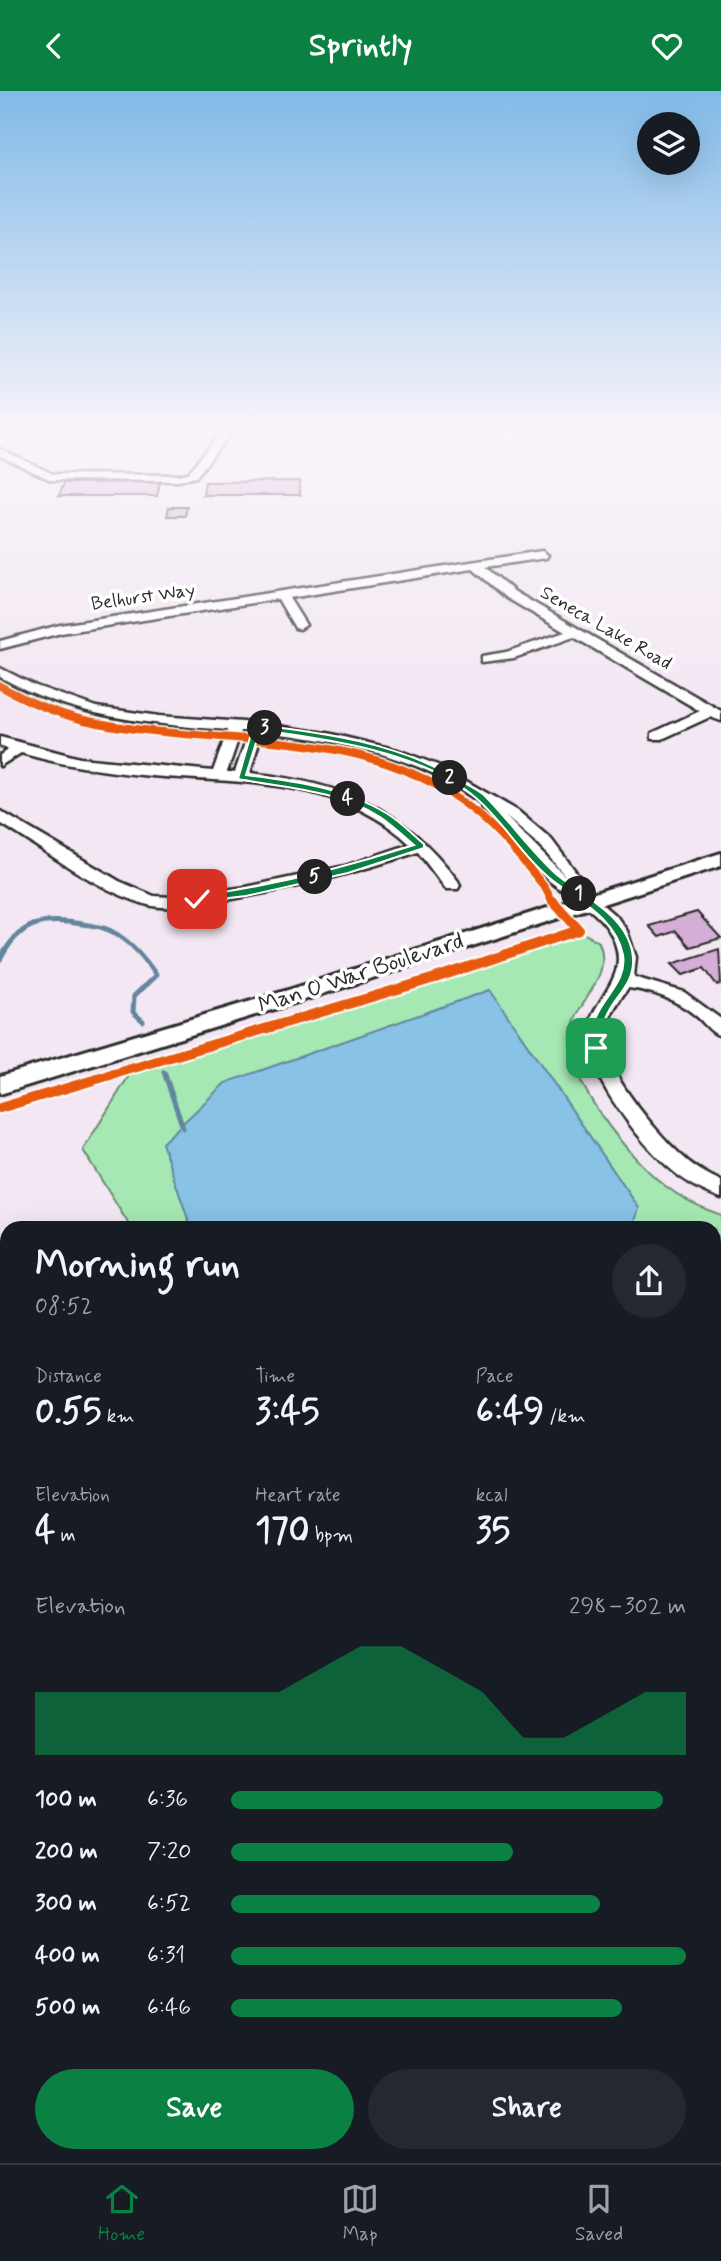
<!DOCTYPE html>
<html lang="en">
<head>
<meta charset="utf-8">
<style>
	body { margin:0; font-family:Mynerve,sans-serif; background:#242831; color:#f1f3f6; height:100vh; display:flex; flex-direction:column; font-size:26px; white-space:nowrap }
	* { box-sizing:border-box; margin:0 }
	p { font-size:23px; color:#9ea1a6 }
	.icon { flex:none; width:38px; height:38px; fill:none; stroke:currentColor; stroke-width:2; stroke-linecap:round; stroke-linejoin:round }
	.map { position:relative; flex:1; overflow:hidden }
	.side { position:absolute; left:0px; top:1130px; width:721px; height:942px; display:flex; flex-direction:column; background:#171b24; border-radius:21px 21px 0 0; box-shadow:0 7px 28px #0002 }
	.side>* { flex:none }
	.fabs { position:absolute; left:637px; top:21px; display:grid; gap:14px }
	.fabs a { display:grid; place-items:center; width:63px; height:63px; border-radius:50%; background:#171b24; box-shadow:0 7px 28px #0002; font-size:35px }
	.pin { position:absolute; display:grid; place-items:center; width:60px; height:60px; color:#fff; margin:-30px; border-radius:14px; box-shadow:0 4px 10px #0006 }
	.km { position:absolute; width:35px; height:35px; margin:-18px; border-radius:50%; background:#222; color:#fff; font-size:19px; line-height:35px; text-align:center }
	.round { display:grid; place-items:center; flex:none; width:74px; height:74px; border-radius:37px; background:#242831 }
	.overview { display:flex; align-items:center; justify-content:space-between; height:119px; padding:0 35px }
	h1 { font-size:38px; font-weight:700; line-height:52px }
	.stats { display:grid; grid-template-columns:repeat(3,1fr); gap:10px; height:119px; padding:7px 35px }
	.stats div { display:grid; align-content:center }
	.stats b { font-size:35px; font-weight:700 }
	.stats small { font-size:19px; font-weight:400 }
	.stats p { font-size:19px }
	.chart { height:196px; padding:14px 35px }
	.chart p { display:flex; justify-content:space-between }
	.chart svg { width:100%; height:126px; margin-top:7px; fill:#0b8043; opacity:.7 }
	.cta { display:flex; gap:14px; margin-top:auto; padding:14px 35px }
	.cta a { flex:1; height:80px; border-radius:42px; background:#0b8043; color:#fff; font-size:28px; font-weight:700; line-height:80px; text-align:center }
	.cta a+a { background:#242831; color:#f1f3f6 }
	ul { padding:0 35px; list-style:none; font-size:23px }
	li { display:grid; grid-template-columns:112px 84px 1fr; align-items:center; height:52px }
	li i { height:18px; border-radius:9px; background:#0b8043 }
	header { display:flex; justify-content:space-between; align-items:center; height:91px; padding:0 35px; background:#0b8043; color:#fff; font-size:32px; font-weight:700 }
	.tabs { display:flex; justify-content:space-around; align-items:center; height:98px; border-top:2px solid #363941; background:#171b24; font-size:19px; color:#9ea1a6 }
	.tabs a { display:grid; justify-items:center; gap:4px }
	.tabs .current { color:#0b8043 }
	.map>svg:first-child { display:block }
	.green { fill:#a5e8b3; stroke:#688a6f; stroke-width:2 }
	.water { fill:#88c2e7; stroke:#63869c; stroke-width:2 }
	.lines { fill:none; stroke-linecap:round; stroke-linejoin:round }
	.stream { stroke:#63869c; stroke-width:5 }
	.building { fill:#d5aed7; stroke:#2b2b2b; stroke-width:2 }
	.minor-casing { stroke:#2b2b2b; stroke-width:5 }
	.major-casing { stroke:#2b2b2b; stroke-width:6 }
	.path { stroke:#2b2b2b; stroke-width:3.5; stroke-dasharray:7 5; stroke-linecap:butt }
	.minor { fill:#fff; fill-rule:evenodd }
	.major { fill:#fff; fill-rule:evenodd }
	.cycleway-far1-casing { stroke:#fff; stroke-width:11 }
	.cycleway-casing { stroke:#fff; stroke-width:14 }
	.cycleway-far1 { stroke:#e8590c; stroke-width:8 }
	.cycleway { stroke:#e8590c; stroke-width:10 }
	.route { fill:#0b8043; stroke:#fff; stroke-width:2 }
	.labels { text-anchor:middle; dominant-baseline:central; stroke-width:7; stroke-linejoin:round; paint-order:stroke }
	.far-street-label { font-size:19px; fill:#2b2b2b; stroke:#fff }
	.street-label { font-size:23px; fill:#2b2b2b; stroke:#fff }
</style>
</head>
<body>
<header><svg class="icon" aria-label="back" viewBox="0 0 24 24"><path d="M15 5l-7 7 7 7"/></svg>Sprintly<svg class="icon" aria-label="heart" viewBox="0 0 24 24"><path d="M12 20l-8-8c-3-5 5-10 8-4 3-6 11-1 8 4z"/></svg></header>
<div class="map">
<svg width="721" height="2072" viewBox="0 0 721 2072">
	<rect width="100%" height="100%" fill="#f2e7f3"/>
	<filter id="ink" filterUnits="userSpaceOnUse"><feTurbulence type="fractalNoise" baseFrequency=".0143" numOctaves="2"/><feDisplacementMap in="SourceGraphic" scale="14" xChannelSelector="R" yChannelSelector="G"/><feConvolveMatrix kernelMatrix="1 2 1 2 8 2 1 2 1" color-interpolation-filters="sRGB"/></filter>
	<g filter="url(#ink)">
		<g class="green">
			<path d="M 585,843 L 599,851 C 614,888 575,909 571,944 C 565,990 630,1067 664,1094 C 681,1107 701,1117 721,1124 L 721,1145 L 714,1147 L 714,1138 L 131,1137 L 83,1059 L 130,983 L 573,844 Z"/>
			<path d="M 714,1234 L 721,1237 L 721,1926 L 714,1919 Z"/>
			<path d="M 7,1517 L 7,1982 L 0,1989 L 0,1533 Z"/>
		</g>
		<g class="water">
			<path d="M 490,899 L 639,1117 L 633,1137 L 191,1137 L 162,1052 L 225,992 Z"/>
			<path d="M 714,1271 L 721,1277 L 721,1836 L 714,1829 Z"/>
		</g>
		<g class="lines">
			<g class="stream">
				<path d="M 0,869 C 19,831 42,826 82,833 C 95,835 107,836 118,844 C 134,854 146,869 156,884 L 134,905 L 133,921 L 143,930"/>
				<path d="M 164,981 L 183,1037"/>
			</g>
		</g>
		<g class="building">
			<path d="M 300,390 L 300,404 L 203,404 L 205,391 Z"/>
			<path d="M 160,391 L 157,405 L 59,405 L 64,392 Z"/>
			<path d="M 169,416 L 187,416 L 185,425 L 167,425 Z"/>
			<path d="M 697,821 L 721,847 L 690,856 L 676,840 L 659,846 L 649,835 Z"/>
			<path d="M 719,858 L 721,893 L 717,894 L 704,877 L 683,884 L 672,873 Z"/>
			<path d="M 714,2020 L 721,2029 L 721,2072 L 673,2072 L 669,2065 L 714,2065 Z"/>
			<path d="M 7,2048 L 7,2065 L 29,2065 L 34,2072 L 0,2072 L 0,2056 Z"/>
			<path d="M 244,2065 L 290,2065 L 287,2072 L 254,2072 Z"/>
			<path d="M 299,2065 L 370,2065 L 367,2072 L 297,2072 Z"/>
			<path d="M 376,2065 L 433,2065 L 430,2072 L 373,2072 Z"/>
		</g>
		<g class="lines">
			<g class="minor-casing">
				<g id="minor">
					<path d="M 222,340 L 232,340 L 196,386 L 178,390 L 51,389 L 0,365 L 0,358 L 53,383 L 178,384 L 188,382 Z"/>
					<path d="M 542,460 L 548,464 L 546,467 L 485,476 L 515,501 L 721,620 L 721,630 L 710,626 L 662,648 L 652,648 L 652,642 L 700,620 L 574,546 L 514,567 L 482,571 L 482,565 L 506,561 L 565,541 L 507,507 L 473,478 L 289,507 L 306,534 L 300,538 L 295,537 L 278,508 L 61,542 L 0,558 L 0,550 L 60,534 Z"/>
					<path d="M 0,577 L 36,595 L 96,616 L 159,625 L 257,632 L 327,642 L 398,659 L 440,675 L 518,720 L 551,748 L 598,810 L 617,826 L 627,840 L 636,866 L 634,886 L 684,901 L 721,928 L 721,945 C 710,942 704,931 695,924 C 675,908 653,900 628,897 C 615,915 602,934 606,957 C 610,986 658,1043 680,1063 C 692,1075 706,1083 721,1090 L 721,1107 C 701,1100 682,1089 666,1074 C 638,1048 582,979 588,939 C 594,906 628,888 615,852 C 605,821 569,807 546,787 C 524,766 505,743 485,720 L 482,717 L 485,714 C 466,703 449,690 430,681 C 377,657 319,647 262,641 L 250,682 C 341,692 402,715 458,790 L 460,794 L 458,798 L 446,798 L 418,761 C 348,784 278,802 206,812 C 188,814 167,819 148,814 C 95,799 47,760 0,732 L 0,720 L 119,790 L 154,805 L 172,806 L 246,796 L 345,775 L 410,753 C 342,689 251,692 164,686 C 115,682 68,676 21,662 L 0,675 L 0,664 L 9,658 L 0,655 L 0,646 L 80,667 L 213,680 L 228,639 C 147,633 72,626 0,586 ZM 241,640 L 249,640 L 235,681 L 227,681 ZM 505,725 L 540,755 L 566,786 Z"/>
					<path d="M 149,2065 L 182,2065 L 179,2072 L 146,2072 Z"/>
					<path d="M 554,2065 L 590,2065 L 593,2072 L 557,2072 Z"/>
				</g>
			</g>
			<g class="major-casing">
				<path id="major" d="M 721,762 L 721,775 L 304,909 L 0,1003 L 0,985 L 288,899 Z"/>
			</g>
			<path class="path" d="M 0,1017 L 507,864 L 579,839 L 572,831"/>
			<use href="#minor" class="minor"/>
			<use href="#major" class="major"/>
			<g class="cycleway-far1-casing">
				<path id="cycleway-far1" d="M 0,595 C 27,610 54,622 84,629 C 214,659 361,629 473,719 C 499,740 521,767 542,793 C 547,798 548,805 553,811"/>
			</g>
			<g class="cycleway-casing">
				<path id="cycleway" d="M 0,1017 L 435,887 L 579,839 L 552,809"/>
			</g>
			<use href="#cycleway-far1" class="cycleway-far1"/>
			<use href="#cycleway" class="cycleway"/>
		</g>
	</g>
	<linearGradient id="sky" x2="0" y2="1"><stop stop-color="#81bae8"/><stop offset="0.54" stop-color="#f9f4fa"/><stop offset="1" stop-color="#f9f4fa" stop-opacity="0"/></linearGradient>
	<rect width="721" height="630" fill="url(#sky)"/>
	<path class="route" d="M 257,634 C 326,642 396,652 456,687 C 465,693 476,697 484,704 C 509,729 530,759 556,783 C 583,806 630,825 633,867 C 635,894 613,906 605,928 C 602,938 603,950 600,960 L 592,960 L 590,957 C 592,947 591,934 596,926 C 605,904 627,890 623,864 C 616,827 579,810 552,789 C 523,766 504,731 476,707 C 423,661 328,648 260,639 L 246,684 C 294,690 345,697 386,722 C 400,730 412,743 424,753 L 424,757 L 348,782 L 246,805 L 193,811 L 193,806 L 197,805 C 271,795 343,777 414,754 C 403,745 392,734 380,726 C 337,699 287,697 238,688 L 253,636 Z"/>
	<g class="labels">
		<g class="far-street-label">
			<text transform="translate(143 506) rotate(-8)">Belhurst Way</text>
			<text transform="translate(606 537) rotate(30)">Seneca Lake Road</text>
		</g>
		<g class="street-label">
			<text transform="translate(361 883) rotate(-18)">Man O War Boulevard</text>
		</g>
	</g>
</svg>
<div class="fabs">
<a><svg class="icon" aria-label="layers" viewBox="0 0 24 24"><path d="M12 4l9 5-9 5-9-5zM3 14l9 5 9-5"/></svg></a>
</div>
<div class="pin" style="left:596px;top:957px;background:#1e9e55"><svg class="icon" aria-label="arrive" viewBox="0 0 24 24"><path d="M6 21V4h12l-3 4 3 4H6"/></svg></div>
<div class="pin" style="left:197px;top:808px;background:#d93025"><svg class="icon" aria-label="check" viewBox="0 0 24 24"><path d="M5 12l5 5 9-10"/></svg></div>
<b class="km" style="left:579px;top:803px">1</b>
<b class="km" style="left:450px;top:687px">2</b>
<b class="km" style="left:265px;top:637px">3</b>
<b class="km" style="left:348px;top:708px">4</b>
<b class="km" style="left:315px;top:786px">5</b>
<section class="side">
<div class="overview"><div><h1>Morning run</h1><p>08:52</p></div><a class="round"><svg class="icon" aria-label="share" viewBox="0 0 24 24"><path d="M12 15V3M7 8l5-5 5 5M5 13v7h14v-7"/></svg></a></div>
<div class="stats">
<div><p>Distance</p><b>0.55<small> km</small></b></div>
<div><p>Time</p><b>3:45</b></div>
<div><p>Pace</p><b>6:49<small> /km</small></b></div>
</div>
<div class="stats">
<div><p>Elevation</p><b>4<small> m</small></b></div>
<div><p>Heart rate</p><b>170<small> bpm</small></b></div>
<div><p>kcal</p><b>35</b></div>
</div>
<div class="chart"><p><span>Elevation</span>298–302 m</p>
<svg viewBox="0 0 160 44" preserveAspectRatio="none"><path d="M0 44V22L10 22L20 22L30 22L40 22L50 22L60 22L70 14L80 6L90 6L100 14L110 22L120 38L130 38L140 30L150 22L160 22V44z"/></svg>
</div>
<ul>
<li><b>100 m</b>6:36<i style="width:95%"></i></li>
<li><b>200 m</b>7:20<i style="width:62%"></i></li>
<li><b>300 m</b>6:52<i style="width:81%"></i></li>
<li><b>400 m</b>6:31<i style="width:100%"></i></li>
<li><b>500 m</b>6:46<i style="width:86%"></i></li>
</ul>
<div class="cta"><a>Save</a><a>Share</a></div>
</section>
</div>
<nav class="tabs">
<a class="current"><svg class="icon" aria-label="home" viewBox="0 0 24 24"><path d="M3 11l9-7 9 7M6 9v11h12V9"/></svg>Home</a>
<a><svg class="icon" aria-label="map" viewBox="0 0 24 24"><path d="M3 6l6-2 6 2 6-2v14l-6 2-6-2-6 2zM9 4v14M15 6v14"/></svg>Map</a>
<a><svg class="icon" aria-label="saved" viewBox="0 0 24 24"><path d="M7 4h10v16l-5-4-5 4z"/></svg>Saved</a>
</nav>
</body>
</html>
